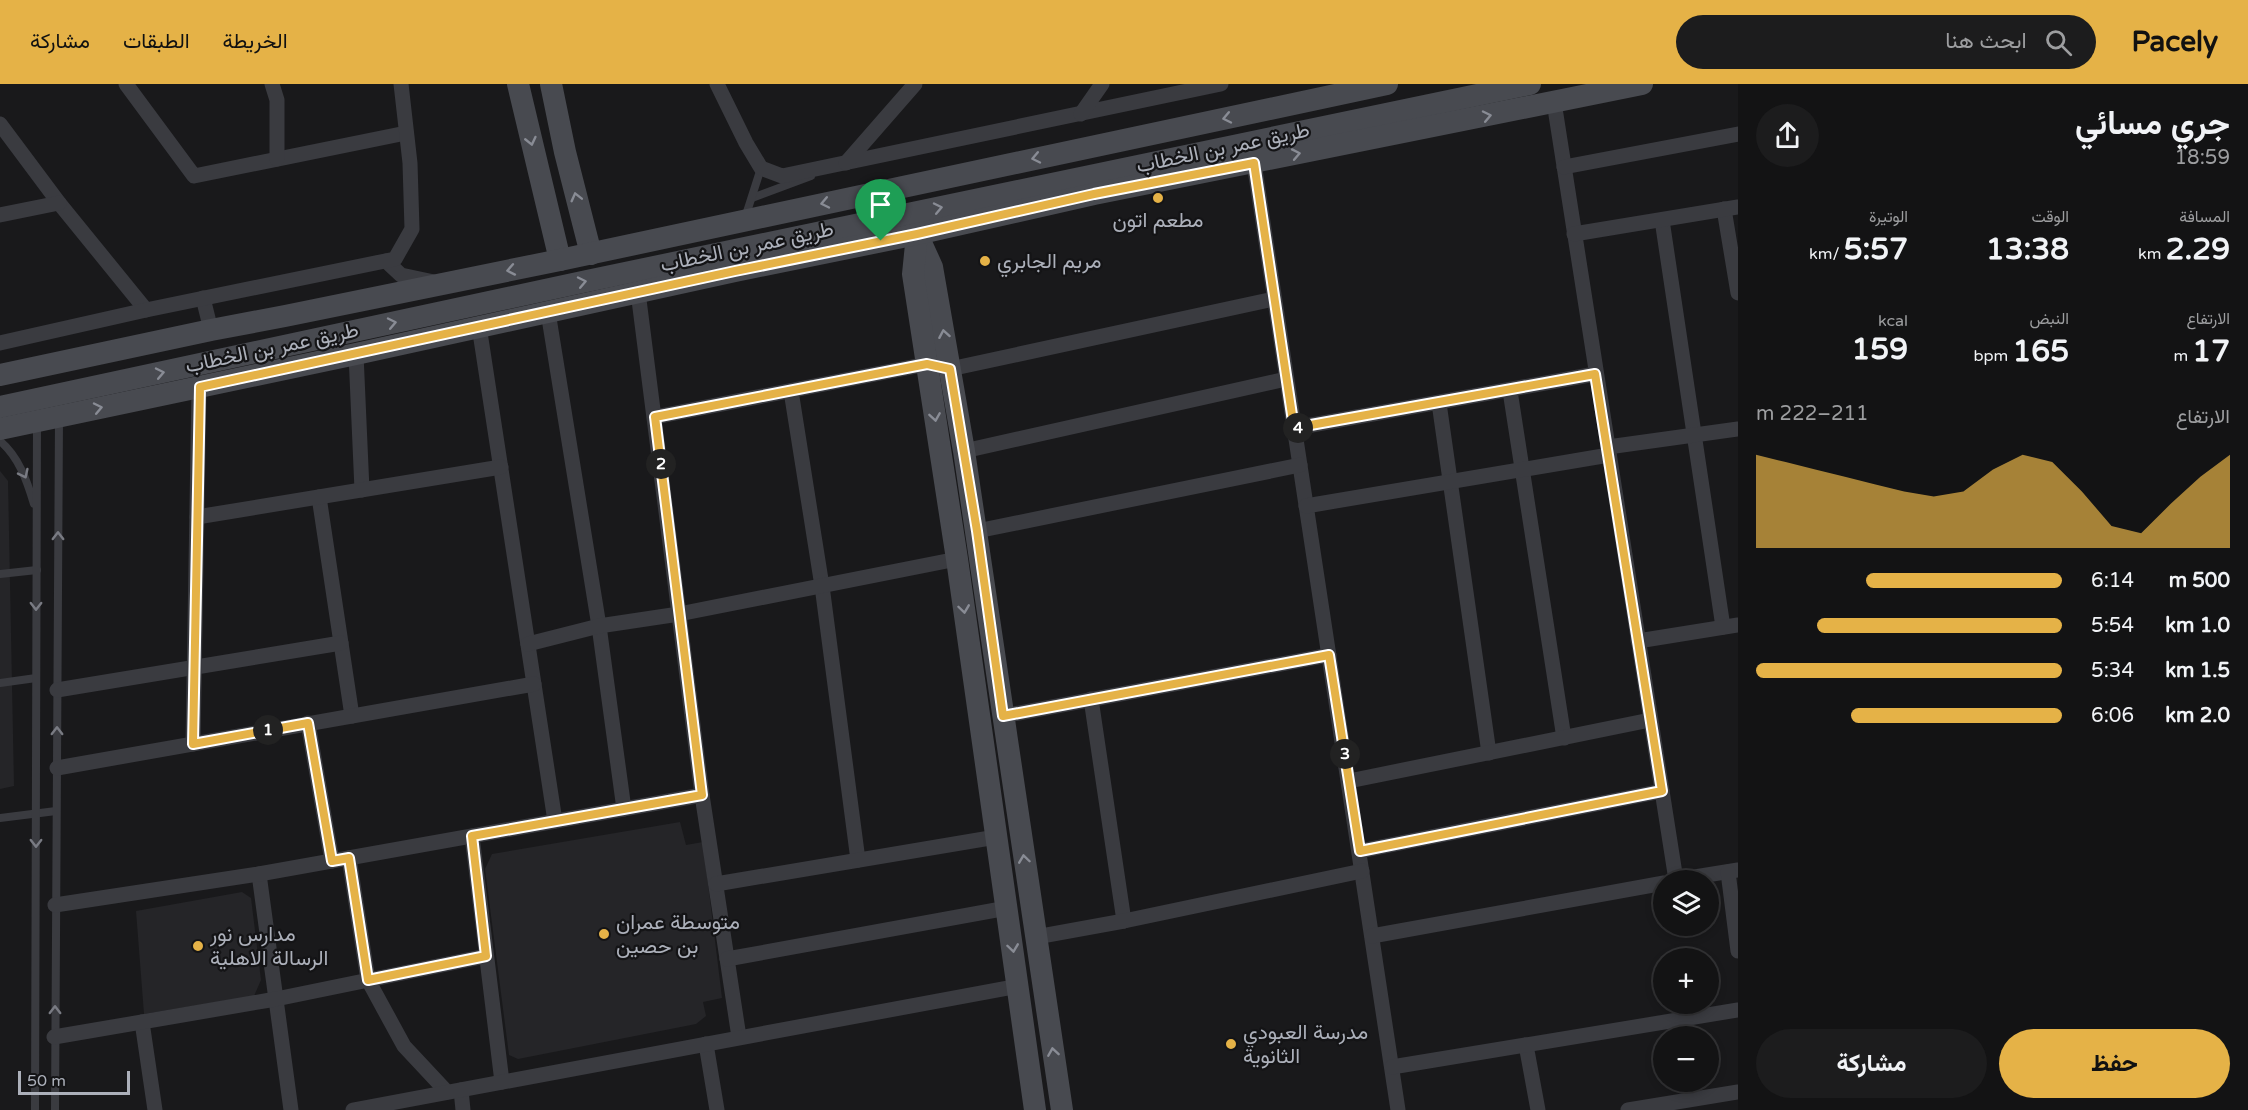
<!DOCTYPE html>
<html lang="ar">
<head>
<meta charset="utf-8">
<style>
	body { margin:0; font-family:"Varela Round",Vazirmatn,sans-serif; background:#1c1c1d; color:#f1f3f6; direction:rtl; height:100vh; display:flex; flex-direction:column; font-size:22px; white-space:nowrap }
	* { box-sizing:border-box; margin:0 }
	p { font-size:20px; color:#9d9ea0 }
	.icon { flex:none; width:33px; height:33px; fill:none; stroke:currentColor; stroke-width:2; stroke-linecap:round; stroke-linejoin:round }
	.map { position:relative; flex:1; overflow:hidden; direction:ltr }
	.sheet { display:flex; flex-direction:column; background:#131314; width:510px }
	.sheet>* { flex:none }
	.fabs { position:absolute; left:1653px; top:786px; display:grid; gap:12px }
	.fabs a { display:grid; place-items:center; width:66px; height:66px; border-radius:50%; background:#131314; box-shadow:0 3px 9px #0003,0 0 0 2px #323234; font-size:30px }
	.scale { position:absolute; left:18px; bottom:15px; width:112px; box-sizing:border-box; padding-left:6px; border:3px solid #acb0ba; border-top:0; font-size:16px; line-height:21px; white-space:nowrap; color:#acb0ba; -webkit-text-stroke:4px #141416; paint-order:stroke }
	.pin { position:absolute; display:grid; place-items:center; width:51px; height:51px; color:#fff; margin:-62px -26px; border-radius:50% 50% 50% 0; rotate:-45deg; box-shadow:0 0 6px #0007 }
	.pin .icon { rotate:45deg }
	.km { position:absolute; width:30px; height:30px; margin:-15px; border-radius:50%; background:#222; color:#fff; font-size:16px; line-height:30px; text-align:center }
	.round { display:grid; place-items:center; flex:none; width:63px; height:63px; border-radius:32px; background:#1c1c1d }
	.summary { display:flex; align-items:center; justify-content:space-between; height:102px; padding:0 18px }
	h1 { font-size:33px; font-weight:700; line-height:45px }
	.metrics { display:grid; grid-template-columns:repeat(3,1fr); gap:9px; height:102px; padding:6px 18px }
	.metrics div { display:grid; align-content:center }
	.metrics b { font-size:30px; font-weight:700 }
	.metrics small { font-size:16px; font-weight:400 }
	.metrics p { font-size:16px }
	.chart { height:168px; padding:12px 18px }
	.chart p { display:flex; justify-content:space-between }
	.chart svg { width:100%; height:108px; margin-top:6px; fill:#e5b247; opacity:.7 }
	.cta { display:flex; gap:12px; margin-top:auto; padding:12px 18px }
	.cta a { flex:1; height:69px; border-radius:36px; background:#e5b247; color:#111; font-size:24px; font-weight:700; line-height:69px; text-align:center }
	.cta a+a { background:#1c1c1d; color:#f1f3f6 }
	ul { padding:0 18px; list-style:none; font-size:20px }
	li { display:grid; grid-template-columns:96px 72px 1fr; align-items:center; height:45px }
	li i { height:15px; border-radius:8px; background:#e5b247 }
	header { display:flex; align-items:center; gap:36px; box-sizing:border-box; height:84px; padding:0 30px; background:#e5b247; color:#111 }
	header strong { font-size:28px }
	nav { display:flex; gap:33px; margin-inline-start:auto; font-size:21px }
	.search { width:420px; height:54px; background:#1c1c1d; display:flex; align-items:center; gap:15px; box-sizing:border-box; padding:0 21px; border-radius:33px; color:#9d9ea0; font-size:22px }
	main { display:flex; flex:1; min-height:0 }
	.map>svg:first-child { display:block }
	.built { fill:#252528 }
	.lines { fill:none; stroke-linecap:round; stroke-linejoin:round }
	.lane { stroke:#3a3b40; stroke-width:8 }
	.street { stroke:#3a3b40; stroke-width:15 }
	.secondary { stroke:#484a50; stroke-width:22 }
	.oneway { stroke:#898c95 }
	.oneway2 { stroke:#797b83 }
	.route-casing { stroke:#fff; stroke-width:12 }
	.route { stroke:#e5b247; stroke-width:8 }
	.poi-dot { fill:#e5b247; stroke:#141416; stroke-width:2 }
	.labels { text-anchor:middle; dominant-baseline:central; stroke-width:4.5; stroke-linejoin:round; paint-order:stroke }
	.street-label { font-size:21px; fill:#acb0ba; stroke:#141416 }
	.poi-label { font-size:21px; fill:#acb0ba; stroke:#141416; text-anchor:start }
</style>
</head>
<body>
<header>
<strong>Pacely</strong>
<div class="search"><svg class="icon" aria-label="search" viewBox="0 0 24 24"><circle cx="10" cy="10" r="6"/><path d="M15 15l6 6"/></svg>ابحث هنا</div>
<nav><a>الخريطة</a><a>الطبقات</a><a>مشاركة</a></nav>
</header>
<main>
<section class="sheet">
<div class="summary"><div><h1>جري مسائي</h1><p>18:59</p></div><a class="round"><svg class="icon" aria-label="share" viewBox="0 0 24 24"><path d="M12 15V3M7 8l5-5 5 5M5 13v7h14v-7"/></svg></a></div>
<div class="metrics">
<div><p>المسافة</p><b>2.29<small> km</small></b></div>
<div><p>الوقت</p><b>13:38</b></div>
<div><p>الوتيرة</p><b>5:57<small> /km</small></b></div>
</div>
<div class="metrics">
<div><p>الارتفاع</p><b>17<small> m</small></b></div>
<div><p>النبض</p><b>165<small> bpm</small></b></div>
<div><p>kcal</p><b>159</b></div>
</div>
<div class="chart"><p><span>الارتفاع</span>211–222 m</p>
<svg viewBox="0 0 160 44" preserveAspectRatio="none"><path d="M0 44V6L10 9L20 12L30 15L40 18L50 21L60 23L70 21L80 12L90 6L100 9L110 21L120 35L130 38L140 26L150 15L160 6V44z"/></svg>
</div>
<ul>
<li><b>500 m</b>6:14<i style="width:64%"></i></li>
<li><b>1.0 km</b>5:54<i style="width:80%"></i></li>
<li><b>1.5 km</b>5:34<i style="width:100%"></i></li>
<li><b>2.0 km</b>6:06<i style="width:69%"></i></li>
</ul>
<div class="cta"><a>حفظ</a><a>مشاركة</a></div>
</section>
<div class="map">
<svg width="1738" height="1026" viewBox="0 0 1738 1026">
	<rect width="100%" height="100%" fill="#19191b"/>
	<g class="built">
		<path d="M 0,387 L 8,397 L 14,702 L 0,705 Z"/>
		<path d="M 680,738 L 686,761 L 703,758 L 722,914 L 703,918 L 706,932 L 696,940 L 518,975 L 509,971 L 485,785 L 492,770 Z"/>
		<path d="M 242,808 L 251,814 L 261,896 L 254,912 L 144,930 L 136,827 Z"/>
	</g>
	<g class="lines">
		<g class="lane">
			<path d="M 752,114 L 811,92"/>
			<path d="M 745,134 L 761,84"/>
			<path d="M 0,357 C 19,373 27,397 34,420"/>
			<path d="M 0,490 L 37,486"/>
			<path d="M 0,599 L 36,594"/>
			<path d="M 0,734 L 56,727"/>
			<path d="M 35,1026 L 37,339"/>
			<path d="M 55,1026 L 59,335"/>
		</g>
		<g class="street">
			<path d="M 126,0 L 194,92 L 406,49"/>
			<path d="M 272,0 L 277,16 L 277,75"/>
			<path d="M 717,0 L 746,59 L 761,84 L 782,92 L 1221,0"/>
			<path d="M 1554,18 L 1676,796 L 1738,786"/>
			<path d="M 1081,30 L 1102,0"/>
			<path d="M 0,40 L 59,119 L 146,226"/>
			<path d="M 846,79 L 915,0"/>
			<path d="M 1254,79 L 1398,1026"/>
			<path d="M 1564,83 L 1738,50"/>
			<path d="M 1724,125 L 1738,209"/>
			<path d="M 0,131 L 59,119"/>
			<path d="M 1662,136 L 1723,543"/>
			<path d="M 1574,150 L 1738,123"/>
			<path d="M 386,177 L 401,191 L 434,198"/>
			<path d="M 638,208 L 702,711 L 739,953"/>
			<path d="M 203,214 L 211,246"/>
			<path d="M 548,228 L 599,542 L 624,725"/>
			<path d="M 479,242 L 555,737"/>
			<path d="M 0,259 L 146,226 L 395,175 L 412,145 L 410,79 L 401,0"/>
			<path d="M 356,270 L 362,406"/>
			<path d="M 791,307 L 822,502 L 858,776"/>
			<path d="M 1510,307 L 1564,654"/>
			<path d="M 1439,319 L 1489,669"/>
			<path d="M 655,333 L 927,280 L 950,285 L 1274,215"/>
			<path d="M 1295,344 L 1595,290"/>
			<path d="M 1608,363 L 1738,345"/>
			<path d="M 964,367 L 1286,295"/>
			<path d="M 319,413 L 352,632"/>
			<path d="M 1306,422 L 1609,371"/>
			<path d="M 197,433 L 501,383"/>
			<path d="M 977,447 L 1300,381"/>
			<path d="M 1638,557 L 1738,541"/>
			<path d="M 528,560 L 599,542 L 679,530 L 957,475"/>
			<path d="M 57,606 L 341,559"/>
			<path d="M 1091,615 L 1124,837"/>
			<path d="M 1003,632 L 1329,571"/>
			<path d="M 308,639 L 332,777"/>
			<path d="M 193,660 L 199,303"/>
			<path d="M 57,684 L 534,600"/>
			<path d="M 1349,697 L 1650,636"/>
			<path d="M 472,752 L 502,998"/>
			<path d="M 1360,767 L 1662,707"/>
			<path d="M 349,774 L 368,896 L 404,962 L 447,1008"/>
			<path d="M 1728,788 L 1738,867"/>
			<path d="M 259,790 L 291,1026"/>
			<path d="M 716,800 L 996,753"/>
			<path d="M 55,821 L 259,790 L 702,711"/>
			<path d="M 1372,852 L 1664,799"/>
			<path d="M 1036,853 L 1124,837 L 1362,787"/>
			<path d="M 727,875 L 1007,824"/>
			<path d="M 142,938 L 155,1026"/>
			<path d="M 54,953 L 276,915 L 486,872"/>
			<path d="M 706,960 L 717,1026"/>
			<path d="M 1526,961 L 1538,1026"/>
			<path d="M 1392,983 L 1738,926"/>
			<path d="M 461,1006 L 463,1026"/>
			<path d="M 353,1026 L 1018,902"/>
			<path d="M 1628,1026 L 1738,1008"/>
		</g>
		<g class="secondary">
			<path d="M 518,0 L 560,176"/>
			<path d="M 551,0 L 565,68 L 591,170"/>
			<path d="M 917,150 L 932,183 L 964,367 L 1062,1026"/>
			<path d="M 917,151 L 913,190 L 957,475 L 1035,1026"/>
			<path d="M 0,291 L 211,246 L 285,232 L 560,176 L 1387,0"/>
			<path d="M 0,323 L 587,197 L 1530,0"/>
			<path d="M 0,345 L 356,270 L 735,187 L 917,150 L 1094,110 L 1642,0"/>
		</g>
	</g>
	<defs><path id="oneway-chevron" d="M-2-3.5L2.5 0L-2 3.5" fill="none" stroke-width="1.6" stroke-linecap="round" stroke-linejoin="round" transform="scale(1.5)"/></defs>
	<g class="oneway">
		<use href="#oneway-chevron" transform="translate(1487 32) rotate(-12)"/>
		<use href="#oneway-chevron" transform="translate(1227 34) rotate(168)"/>
		<use href="#oneway-chevron" transform="translate(531 57) rotate(77)"/>
		<use href="#oneway-chevron" transform="translate(1296 70) rotate(-11)"/>
		<use href="#oneway-chevron" transform="translate(1036 74) rotate(168)"/>
		<use href="#oneway-chevron" transform="translate(576 113) rotate(-104)"/>
		<use href="#oneway-chevron" transform="translate(825 119) rotate(168)"/>
		<use href="#oneway-chevron" transform="translate(938 124) rotate(-12)"/>
		<use href="#oneway-chevron" transform="translate(511 186) rotate(169)"/>
		<use href="#oneway-chevron" transform="translate(582 198) rotate(-12)"/>
		<use href="#oneway-chevron" transform="translate(392 239) rotate(-12)"/>
		<use href="#oneway-chevron" transform="translate(944 250) rotate(-100)"/>
		<use href="#oneway-chevron" transform="translate(160 289) rotate(-12)"/>
		<use href="#oneway-chevron" transform="translate(98 324) rotate(-12)"/>
		<use href="#oneway-chevron" transform="translate(935 333) rotate(81)"/>
		<use href="#oneway-chevron" transform="translate(964 525) rotate(82)"/>
		<use href="#oneway-chevron" transform="translate(1024 775) rotate(-98)"/>
		<use href="#oneway-chevron" transform="translate(1013 864) rotate(82)"/>
		<use href="#oneway-chevron" transform="translate(1053 968) rotate(-99)"/>
	</g>
	<g class="oneway2">
		<use href="#oneway-chevron" transform="translate(24 390) rotate(64)"/>
		<use href="#oneway-chevron" transform="translate(58 452) rotate(-90)"/>
		<use href="#oneway-chevron" transform="translate(36 522) rotate(90)"/>
		<use href="#oneway-chevron" transform="translate(57 647) rotate(-90)"/>
		<use href="#oneway-chevron" transform="translate(36 759) rotate(90)"/>
		<use href="#oneway-chevron" transform="translate(55 926) rotate(-90)"/>
	</g>
	<g class="lines">
		<g class="route-casing">
			<path id="route" d="M 1254,79 L 1294,344 L 1595,290 L 1662,707 L 1360,767 L 1329,571 L 1003,632 L 977,447 L 950,285 L 927,280 L 655,333 L 702,711 L 472,752 L 486,872 L 368,896 L 349,774 L 332,777 L 308,639 L 193,660 L 200,303 L 735,187 L 917,150 L 1094,110 Z"/>
		</g>
		<use href="#route" class="route"/>
	</g>
	<g class="poi-dot">
		<circle cx="1158" cy="114" r="6"/>
		<circle cx="985" cy="177" r="6"/>
		<circle cx="604" cy="850" r="6"/>
		<circle cx="198" cy="862" r="6"/>
		<circle cx="1231" cy="960" r="6"/>
	</g>
	<g class="labels">
		<g class="street-label">
			<text transform="translate(1223 64) rotate(-12)">طريق عمر بن الخطاب</text>
			<text transform="translate(747 163) rotate(-12)">طريق عمر بن الخطاب</text>
			<text transform="translate(272 264) rotate(-12)">طريق عمر بن الخطاب</text>
		</g>
		<g class="poi-label">
			<text x="1158" y="136" text-anchor="middle">مطعم اتون</text>
			<text x="997" y="177">مريم الجابري</text>
			<text x="616" y="838">متوسطة عمران<tspan x="616" dy="24">بن حصين</tspan></text>
			<text x="210" y="850">مدارس نور<tspan x="210" dy="24">الرسالة الاهلية</tspan></text>
			<text x="1243" y="948">مدرسة العبودي<tspan x="1243" dy="24">الثانوية</tspan></text>
		</g>
	</g>
</svg>
<div class="fabs">
<a><svg class="icon" aria-label="layers" viewBox="0 0 24 24"><path d="M12 4l9 5-9 5-9-5zM3 14l9 5 9-5"/></svg></a>
<a>+</a>
<a>−</a>
</div>
<div class="scale">50 m</div>
<div class="pin" style="left:881px;top:157px;background:#1e9e55"><svg class="icon" aria-label="arrive" viewBox="0 0 24 24"><path d="M6 21V4h12l-3 4 3 4H6"/></svg></div>
<b class="km" style="left:268px;top:646px">1</b>
<b class="km" style="left:661px;top:380px">2</b>
<b class="km" style="left:1345px;top:670px">3</b>
<b class="km" style="left:1298px;top:344px">4</b>
</div>
</main>
</body>
</html>
